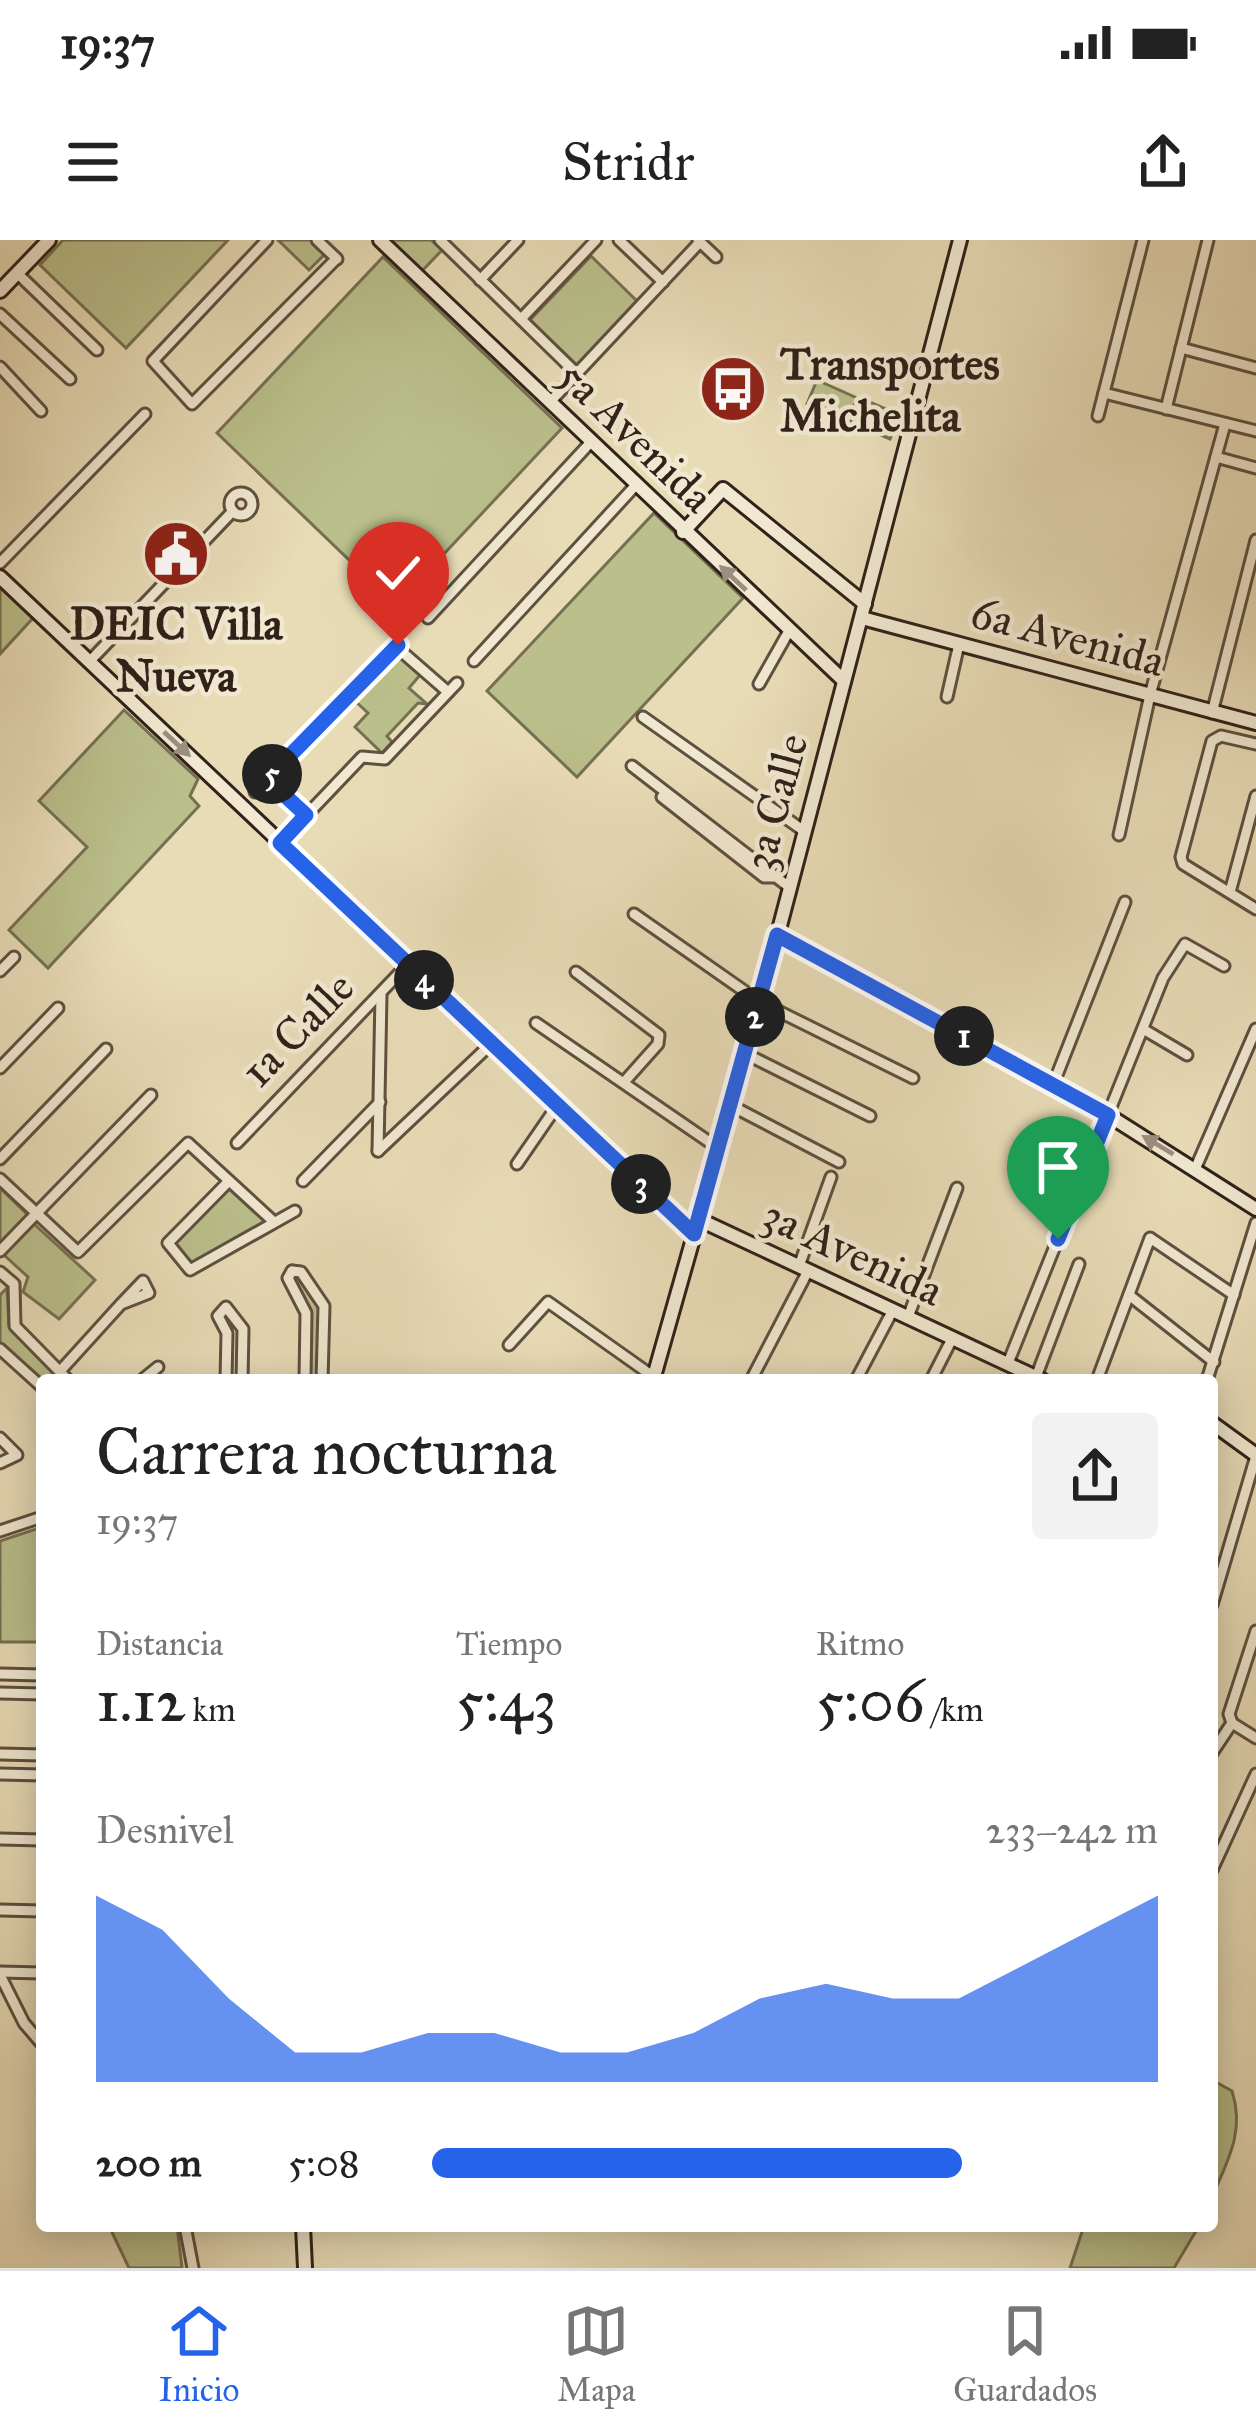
<!DOCTYPE html>
<html lang="es">
<head>
<meta charset="utf-8">
<style>
	body { margin:0; font-family:"IM FELL Great Primer",serif; background:#f2f2f2; color:#222; height:100vh; display:flex; flex-direction:column; font-size:45px; white-space:nowrap }
	* { box-sizing:border-box; margin:0 }
	p { font-size:39px; color:#767676 }
	.icon { flex:none; width:66px; height:66px; fill:none; stroke:currentColor; stroke-width:2; stroke-linecap:round; stroke-linejoin:round }
	.map { position:relative; flex:1; overflow:hidden }
	.side { position:absolute; left:36px; top:1134px; width:1182px; height:858px; display:flex; flex-direction:column; background:#fff; border-radius:12px; box-shadow:0 6px 30px #0003 }
	.side>* { flex:none }
	.pin { position:absolute; display:grid; place-items:center; width:102px; height:102px; color:#fff; margin:-123px -51px; border-radius:50% 50% 50% 0; rotate:-45deg; box-shadow:0 0 12px #0007 }
	.pin .icon { rotate:45deg }
	.km { position:absolute; width:60px; height:60px; margin:-30px; border-radius:50%; background:#222; color:#fff; font-size:33px; line-height:60px; text-align:center }
	.round { display:grid; place-items:center; flex:none; width:126px; height:126px; border-radius:12px; background:#f2f2f2 }
	.headline { display:flex; align-items:center; justify-content:space-between; height:204px; padding:0 60px }
	h1 { font-size:66px; font-weight:600; line-height:90px }
	.metrics { display:grid; grid-template-columns:repeat(3,1fr); gap:18px; height:204px; padding:12px 60px }
	.metrics div { display:grid; align-content:center }
	.metrics b { font-size:60px; font-weight:600 }
	.metrics small { font-size:33px; font-weight:400 }
	.metrics p { font-size:33px }
	.chart { height:336px; padding:24px 60px }
	.chart p { display:flex; justify-content:space-between }
	.chart svg { width:100%; height:216px; margin-top:12px; fill:#2563eb; opacity:.7 }
	ul { padding:0 60px; list-style:none; font-size:39px }
	li { display:grid; grid-template-columns:192px 144px 1fr; align-items:center; height:90px }
	li i { height:30px; border-radius:15px; background:#2563eb }
	.status { display:flex; justify-content:space-between; align-items:center; height:84px; padding:0 60px; background:#fff; direction:ltr }
	.status svg { height:33px; fill:currentColor }
	header { display:flex; justify-content:space-between; align-items:center; height:156px; padding:0 60px; background:#fff; font-size:54px; font-weight:600 }
	.tab-bar { display:flex; justify-content:space-around; align-items:center; height:168px; border-top:3px solid #e0e0e0; background:#fff; font-size:33px; color:#767676 }
	.tab-bar a { display:grid; justify-items:center; gap:6px }
	.tab-bar .active { color:#2563eb }
	.map>svg:first-child { display:block }
	.green { fill:#babf8b; stroke:#767052; stroke-width:3 }
	.lines { fill:none; stroke-linecap:round; stroke-linejoin:round }
	.street-casing { stroke:#5f5040; stroke-width:15 }
	.secondary-casing { stroke:#312119; stroke-width:18 }
	.street { stroke:#f0e8d0; stroke-width:9 }
	.secondary { stroke:#f0e8d0; stroke-width:12 }
	.oneway { fill:#9a8e7e }
	.route-casing { stroke:#fff; stroke-width:24 }
	.route { stroke:#2563eb; stroke-width:15 }
	.labels { text-anchor:middle; dominant-baseline:central; stroke-width:9; stroke-linejoin:round; paint-order:stroke }
	.poi-label { font-size:45px; font-weight:bold; fill:#312119; stroke:#f0e8d0; text-anchor:start }
	.street-label { font-size:45px; fill:#312119; stroke:#f0e8d0 }
</style>
</head>
<body>
<div class="status"><b>19:37</b><svg viewBox="0 0 49 12"><path d="M0 12V9h3v3zM5 12V6h3v6zM10 12V3h3v9zM15 12V0h3v12zM26 1h20v11H26zM47 4h2v5h-2z"/></svg></div>
<header><svg class="icon" aria-label="menu" viewBox="0 0 24 24"><path d="M4 6h16M4 12h16M4 18h16"/></svg>Stridr<svg class="icon" aria-label="share" viewBox="0 0 24 24"><path d="M12 15V3M7 8l5-5 5 5M5 13v7h14v-7"/></svg></header>
<div class="map">
<svg width="1256" height="2028" viewBox="0 0 1256 2028">
	<rect width="100%" height="100%" fill="#e8dcb7"/>
	<filter id="stains"><feTurbulence type="fractalNoise" baseFrequency=".00167" numOctaves="4"/><feColorMatrix values="0 0 0 0 .2 0 0 0 0 .09 0 0 0 0 .02 0 0 0 .5 -.17"/></filter>
	<radialGradient id="worn" r=".72"><stop offset=".6" stop-color="#630" stop-opacity="0"/><stop offset="1" stop-color="#630" stop-opacity=".3"/></radialGradient>
	<g class="green">
		<path d="M 63,0 L 228,0 L 126,108 L 40,25 Z"/>
		<path d="M 278,0 L 311,0 L 325,14 L 309,30 Z"/>
		<path d="M 387,0 L 431,0 L 442,10 L 422,31 Z"/>
		<path d="M 591,16 L 638,62 L 577,125 L 530,80 Z"/>
		<path d="M 383,17 L 562,188 L 396,365 L 217,193 Z"/>
		<path d="M 817,140 L 857,158 L 847,181 L 807,164 Z"/>
		<path d="M 860,158 L 900,175 L 890,199 L 850,182 Z"/>
		<path d="M 654,273 L 743,358 L 577,537 L 487,451 Z"/>
		<path d="M 0,347 L 33,378 L 0,414 Z"/>
		<path d="M 397,413 L 420,435 L 409,448 L 427,464 L 418,463 L 387,496 L 392,502 L 382,513 L 355,487 L 368,473 L 354,460 Z"/>
		<path d="M 124,470 L 198,539 L 190,556 L 199,566 L 48,728 L 9,690 L 87,607 L 39,561 Z"/>
		<path d="M 229,941 L 274,982 L 194,1029 L 168,1002 Z"/>
		<path d="M 0,948 L 29,976 L 0,1006 Z"/>
		<path d="M 33,983 L 95,1040 L 59,1079 L 23,1052 L 28,1037 L 4,1015 Z"/>
		<path d="M 296,1030 L 324,1066 L 322,1140 L 305,1140 L 306,1073 L 289,1032 Z"/>
		<path d="M 7,1048 L 9,1086 L 64,1140 L 42,1142 L 0,1103 L 0,1055 Z"/>
		<path d="M 42,1287 L 42,1402 L 0,1402 L 0,1301 Z"/>
		<path d="M 1212,1840 L 1232,1851 C 1245,1891 1228,1920 1212,1957 Z"/>
		<path d="M 109,1986 L 177,1986 L 182,2028 L 129,2028 Z"/>
		<path d="M 1084,1986 L 1199,1986 L 1174,2028 L 1070,2028 Z"/>
	</g>
	<g class="lines">
		<g class="street-casing">
			<g id="street">
				<path d="M 267,0 L 153,121 L 192,164 L 336,19"/>
				<path d="M 317,0 L 337,19"/>
				<path d="M 440,0 L 577,134"/>
				<path d="M 619,0 L 663,42"/>
				<path d="M 698,0 L 716,17"/>
				<path d="M 17,33 L 97,110"/>
				<path d="M 480,40 L 518,0"/>
				<path d="M 0,74 L 70,139"/>
				<path d="M 521,79 L 596,0"/>
				<path d="M 1181,108 L 1256,128"/>
				<path d="M 0,127 L 41,171"/>
				<path d="M 1104,153 L 1256,191"/>
				<path d="M 550,162 L 700,2"/>
				<path d="M 1166,169 L 1208,0"/>
				<path d="M 1098,176 L 1143,0"/>
				<path d="M 1216,217 L 1256,228"/>
				<circle cx="241" cy="264" r="11"/>
				<path d="M 0,323 L 145,174"/>
				<path d="M 428,378 L 590,203"/>
				<path d="M 474,421 L 635,246"/>
				<path d="M 89,422 L 233,271"/>
				<path d="M 759,444 L 789,391"/>
				<path d="M 947,457 L 959,404"/>
				<path d="M 1212,473 L 1256,300"/>
				<path d="M 643,477 L 804,591"/>
				<path d="M 1256,504 L 1221,496 L 1212,501 L 1181,617 L 1183,624 L 1256,669"/>
				<path d="M 632,526 L 789,647"/>
				<path d="M 267,539 L 306,575"/>
				<path d="M 255,552 L 393,404 L 448,452"/>
				<path d="M 662,557 L 764,637 L 777,637"/>
				<path d="M 1119,595 L 1150,455 L 1225,184"/>
				<path d="M 280,603 L 362,517 L 385,519 L 457,443"/>
				<path d="M 1230,652 L 1256,556"/>
				<path d="M 634,674 L 760,762 L 913,838"/>
				<path d="M 0,731 L 14,717"/>
				<path d="M 576,732 L 659,795 L 658,804 L 625,841"/>
				<path d="M 536,783 L 718,908"/>
				<path d="M 1143,789 L 1187,815"/>
				<path d="M 744,813 L 870,876"/>
				<path d="M 0,828 L 58,768"/>
				<path d="M 1053,845 L 1125,662"/>
				<path d="M 730,865 L 839,922"/>
				<path d="M 237,903 L 408,724"/>
				<path d="M 378,911 L 381,755"/>
				<path d="M 378,911 L 491,804"/>
				<path d="M 0,919 L 106,809"/>
				<path d="M 517,924 L 557,866"/>
				<path d="M 1196,927 L 1256,789"/>
				<path d="M 0,939 L 78,1012 L 188,903 L 274,982"/>
				<path d="M 229,941 L 168,1003 L 190,1030 L 295,971"/>
				<path d="M 303,941 L 380,862"/>
				<path d="M 0,1011 L 151,855"/>
				<path d="M 799,1026 L 831,937"/>
				<path d="M 292,1031 L 301,1032 L 324,1066 L 322,1140"/>
				<path d="M 292,1031 L 288,1038 L 306,1073 L 305,1140"/>
				<path d="M 0,1032 L 14,1044 L 15,1086 L 68,1140"/>
				<path d="M 1129,1055 L 1214,1122"/>
				<path d="M 908,1077 L 957,948"/>
				<path d="M 509,1105 L 548,1062 L 654,1137"/>
				<path d="M 0,1109 L 42,1147"/>
				<path d="M 1008,1123 L 1163,738 L 1185,704 L 1224,726"/>
				<path d="M 62,1129 L 121,1064 L 149,1053 L 143,1041 L 121,1064"/>
				<path d="M 1036,1137 L 1079,1024"/>
				<path d="M 142,1140 L 158,1127"/>
				<path d="M 226,1140 L 227,1093 L 218,1076 L 226,1067 L 243,1089 L 242,1140"/>
				<path d="M 751,1140 L 808,1031"/>
				<path d="M 856,1140 L 893,1070"/>
				<path d="M 931,1140 L 952,1099"/>
				<path d="M 1097,1140 L 1150,998 L 1234,1055"/>
				<path d="M 1207,1140 L 1256,983"/>
				<path d="M 0,1198 L 17,1215 L 0,1223"/>
				<path d="M 0,1291 L 42,1277"/>
				<path d="M 1212,1365 L 1256,1216"/>
				<path d="M 0,1434 L 42,1435"/>
				<path d="M 0,1453 L 42,1454"/>
				<path d="M 1232,1483 L 1256,1498"/>
				<path d="M 1212,1513 L 1232,1483 L 1229,1474 L 1256,1391"/>
				<path d="M 0,1514 L 42,1515"/>
				<path d="M 0,1534 L 42,1535"/>
				<path d="M 0,1599 L 42,1600"/>
				<path d="M 1212,1630 L 1256,1534"/>
				<path d="M 0,1670 L 42,1671"/>
				<path d="M 0,1732 L 42,1733"/>
				<path d="M 0,1735 L 24,1783 L 42,1804"/>
				<path d="M 185,1986 L 193,2028"/>
			</g>
		</g>
		<g class="secondary-casing">
			<g id="secondary">
				<path d="M 380,0 L 844,441"/>
				<path d="M 0,51 L 49,0"/>
				<path d="M 683,292 L 723,249 L 865,364"/>
				<path d="M 0,337 L 694,994"/>
				<path d="M 862,378 L 1256,483"/>
				<path d="M 777,695 L 1108,875 L 1256,969"/>
				<path d="M 698,979 L 1042,1140"/>
				<path d="M 653,1140 L 760,762 L 960,0"/>
				<path d="M 1212,1183 L 1256,1215"/>
				<path d="M 303,1986 L 305,2028"/>
			</g>
		</g>
		<use href="#street" class="street"/>
		<use href="#secondary" class="secondary"/>
	</g>
	<defs><path id="oneway-solid" d="M-6-.8H1V-3.2L6.5 0L1 3.2V.8H-6Z" transform="scale(3)"/></defs>
	<g class="oneway">
		<use href="#oneway-solid" transform="translate(733 338) rotate(-137)"/>
		<use href="#oneway-solid" transform="translate(177 504) rotate(43)"/>
		<use href="#oneway-solid" transform="translate(1158 905) rotate(-149)"/>
	</g>
	<g class="lines">
		<g class="route-casing">
			<path id="route" d="M 398,405 L 267,539 L 306,575 L 280,603 L 694,994 L 777,695 L 1108,875 L 1058,999"/>
		</g>
		<use href="#route" class="route"/>
	</g>
	<defs>
		<g id="bus-disc" transform="scale(3.45)"><circle r="9.5" fill="#8f2418" stroke="#f0e8d0"/><path d="M-5-6H5V4H4V6H2V4H-2V6H-4V4H-5ZM-3.5-4V0h7V-4ZM-3.5 1.2v1.5H-2V1.2ZM2 1.2v1.5H3.5V1.2Z" fill="#fff"/></g>
		<g id="civic-disc" transform="scale(3.45)"><circle r="9.5" fill="#8f2418" stroke="#f0e8d0"/><path d="M-.6-6.5H3V-4.5H.6V-3L4-1V1h2V6H-6V1h2V-1L-.6-3ZM-1.2 2.5V6h2.4V2.5Z" fill="#fff"/></g>
	</defs>
	<g fill-rule="evenodd">
		<use href="#bus-disc" x="733" y="149"/>
		<use href="#civic-disc" x="176" y="314"/>
	</g>
	<g class="labels">
		<g class="poi-label">
			<text x="780" y="123">Transportes<tspan x="780" dy="52">Michelita</tspan></text>
			<text x="176" y="383" text-anchor="middle">DEIC Villa<tspan x="176" dy="52">Nueva</tspan></text>
		</g>
		<g class="street-label">
			<text transform="translate(636 196) rotate(44)">5a Avenida</text>
			<text transform="translate(1068 396) rotate(15)">6a Avenida</text>
			<text transform="translate(775 562) rotate(-75)">3a Calle</text>
			<text transform="translate(297 789) rotate(-46)">1a Calle</text>
			<text transform="translate(853 1012) rotate(25)">3a Avenida</text>
		</g>
	</g>
	<rect width="100%" height="100%" filter="url(#stains)"/>
	<rect width="100%" height="100%" fill="url(#worn)"/>
</svg>
<div class="pin" style="left:1058px;top:999px;background:#1e9e55"><svg class="icon" aria-label="arrive" viewBox="0 0 24 24"><path d="M6 21V4h12l-3 4 3 4H6"/></svg></div>
<div class="pin" style="left:398px;top:405px;background:#d93025"><svg class="icon" aria-label="check" viewBox="0 0 24 24"><path d="M5 12l5 5 9-10"/></svg></div>
<b class="km" style="left:964px;top:796px">1</b>
<b class="km" style="left:755px;top:777px">2</b>
<b class="km" style="left:641px;top:944px">3</b>
<b class="km" style="left:424px;top:740px">4</b>
<b class="km" style="left:272px;top:534px">5</b>
<section class="side">
<div class="headline"><div><h1>Carrera nocturna</h1><p>19:37</p></div><a class="round"><svg class="icon" aria-label="share" viewBox="0 0 24 24"><path d="M12 15V3M7 8l5-5 5 5M5 13v7h14v-7"/></svg></a></div>
<div class="metrics">
<div><p>Distancia</p><b>1.12<small> km</small></b></div>
<div><p>Tiempo</p><b>5:43</b></div>
<div><p>Ritmo</p><b>5:06<small> /km</small></b></div>
</div>
<div class="chart"><p><span>Desnivel</span>233–242 m</p>
<svg viewBox="0 0 160 44" preserveAspectRatio="none"><path d="M0 44V6L10 13L20 27L30 38L40 38L50 34L60 34L70 38L80 38L90 34L100 27L110 24L120 27L130 27L140 20L150 13L160 6V44z"/></svg>
</div>
<ul>
<li><b>200 m</b>5:08<i style="width:73%"></i></li>
</ul>
</section>
</div>
<nav class="tab-bar">
<a class="active"><svg class="icon" aria-label="home" viewBox="0 0 24 24"><path d="M3 11l9-7 9 7M6 9v11h12V9"/></svg>Inicio</a>
<a><svg class="icon" aria-label="map" viewBox="0 0 24 24"><path d="M3 6l6-2 6 2 6-2v14l-6 2-6-2-6 2zM9 4v14M15 6v14"/></svg>Mapa</a>
<a><svg class="icon" aria-label="saved" viewBox="0 0 24 24"><path d="M7 4h10v16l-5-4-5 4z"/></svg>Guardados</a>
</nav>
</body>
</html>
